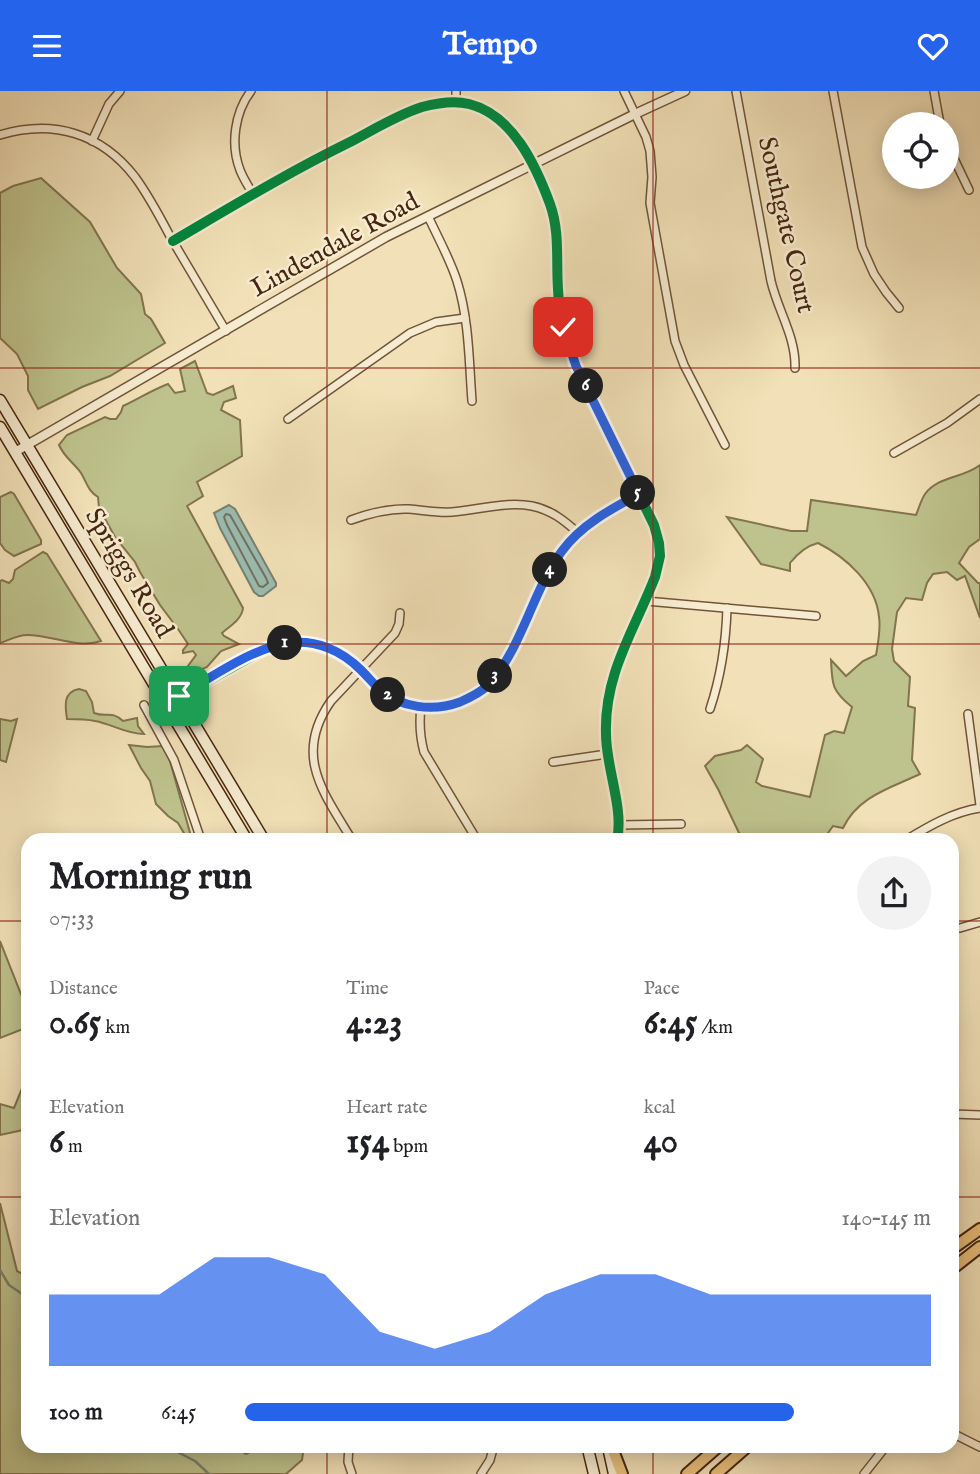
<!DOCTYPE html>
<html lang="en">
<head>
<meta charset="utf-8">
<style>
	body { margin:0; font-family:"IM FELL English",serif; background:#f2f2f2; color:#202124; height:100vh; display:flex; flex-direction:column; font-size:26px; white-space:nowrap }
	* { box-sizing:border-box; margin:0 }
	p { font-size:23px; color:#757577 }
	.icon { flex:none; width:38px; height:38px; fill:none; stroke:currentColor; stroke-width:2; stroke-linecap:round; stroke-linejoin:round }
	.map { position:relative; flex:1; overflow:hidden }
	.details { position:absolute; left:21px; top:742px; width:938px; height:620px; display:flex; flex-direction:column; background:#fff; border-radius:21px; box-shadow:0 4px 18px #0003 }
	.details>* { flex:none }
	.buttons { position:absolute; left:882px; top:21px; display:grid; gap:14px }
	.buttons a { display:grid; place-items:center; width:77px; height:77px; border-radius:50%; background:#fff; box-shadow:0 4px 18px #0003; font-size:35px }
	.pin { position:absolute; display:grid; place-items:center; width:60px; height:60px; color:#fff; margin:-30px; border-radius:14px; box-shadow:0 4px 10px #0006 }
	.km { position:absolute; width:35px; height:35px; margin:-18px; border-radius:50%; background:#222; color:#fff; font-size:19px; line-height:35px; text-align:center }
	.round { display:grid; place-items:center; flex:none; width:74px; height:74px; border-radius:37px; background:#f2f2f2 }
	.head { display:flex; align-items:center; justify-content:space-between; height:119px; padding:0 28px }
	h1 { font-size:38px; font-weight:800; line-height:52px }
	.metrics { display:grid; grid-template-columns:repeat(3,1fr); gap:10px; height:119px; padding:7px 28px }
	.metrics div { display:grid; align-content:center }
	.metrics b { font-size:35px; font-weight:800 }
	.metrics small { font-size:19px; font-weight:400 }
	.metrics p { font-size:19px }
	.chart { height:196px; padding:14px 28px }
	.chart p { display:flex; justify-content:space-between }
	.chart svg { width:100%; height:126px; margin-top:7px; fill:#2563eb; opacity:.7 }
	ul { padding:0 28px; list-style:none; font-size:23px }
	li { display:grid; grid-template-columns:112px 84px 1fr; align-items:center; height:52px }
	li i { height:18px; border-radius:9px; background:#2563eb }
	header { display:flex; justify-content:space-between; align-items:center; height:91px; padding:0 28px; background:#2563eb; color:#fff; font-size:32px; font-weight:800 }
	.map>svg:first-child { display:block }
	.green { fill:#bec28c; stroke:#82744d; stroke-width:2 }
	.water { fill:#9bbdb1; stroke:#798170; stroke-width:2 }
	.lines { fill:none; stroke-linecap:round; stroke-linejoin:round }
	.shore { stroke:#707260; stroke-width:2 }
	.stream { stroke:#798170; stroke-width:2.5 }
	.minor-casing { stroke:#715538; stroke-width:10 }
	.tertiary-casing { stroke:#715538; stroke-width:11 }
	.secondary-casing { stroke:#46260e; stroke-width:13 }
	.primary-casing { stroke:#46260e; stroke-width:14 }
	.minor { stroke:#f7ecd1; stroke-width:7 }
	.tertiary { stroke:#f7ecd1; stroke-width:8 }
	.secondary { stroke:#f7ecd1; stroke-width:10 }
	.primary { stroke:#e9c07c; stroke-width:10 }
	.cycleway-casing { stroke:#f7ecd1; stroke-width:15 }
	.cycleway { stroke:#00873e; stroke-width:10 }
	.route-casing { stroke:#fff; stroke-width:14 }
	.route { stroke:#2563eb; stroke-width:9 }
	.grid { fill:none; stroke:#8f2418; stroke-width:2; stroke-opacity:0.55 }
	.labels { text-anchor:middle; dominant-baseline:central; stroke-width:5; stroke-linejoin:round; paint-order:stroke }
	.street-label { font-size:26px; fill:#46260e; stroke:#f7ecd1 }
</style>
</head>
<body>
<header><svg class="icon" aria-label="menu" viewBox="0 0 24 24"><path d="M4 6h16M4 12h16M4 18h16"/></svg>Tempo<svg class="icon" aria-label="heart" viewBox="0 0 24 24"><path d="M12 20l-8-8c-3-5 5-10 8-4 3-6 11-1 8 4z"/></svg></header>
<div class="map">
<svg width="980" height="1383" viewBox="0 0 980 1383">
	<rect width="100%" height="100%" fill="#f2e1b8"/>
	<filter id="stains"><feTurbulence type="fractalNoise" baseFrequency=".00286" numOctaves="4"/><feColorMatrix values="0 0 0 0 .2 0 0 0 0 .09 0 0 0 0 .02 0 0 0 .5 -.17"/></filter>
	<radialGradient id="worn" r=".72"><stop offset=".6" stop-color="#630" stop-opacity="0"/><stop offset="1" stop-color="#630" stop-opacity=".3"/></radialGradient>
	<g class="green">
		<path d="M 41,87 L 90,131 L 117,177 L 141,203 L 145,223 L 151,228 L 165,252 L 110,285 L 82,296 L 38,318 L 28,299 L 28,285 L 17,263 L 0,247 L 0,102 L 13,95 Z"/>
		<path d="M 195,270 L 207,302 L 213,304 L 233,295 L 236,307 L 224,311 L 221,319 L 240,329 L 242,365 L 197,391 L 203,405 L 187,415 L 243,517 C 242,528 230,535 222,542 L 224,545 L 239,553 L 221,560 L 207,576 L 191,583 L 188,575 L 196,564 L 193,560 L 183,562 L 183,559 L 188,553 L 178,538 L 160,514 L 140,481 L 135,471 L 115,446 L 99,417 L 98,406 C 88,400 87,392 81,382 C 74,372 64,366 59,354 L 67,344 L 105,326 L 110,328 L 116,328 L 121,321 L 123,315 C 138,308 152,299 168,293 L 175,302 L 185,300 L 180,278 Z"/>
		<path d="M 980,374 L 980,448 L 969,456 L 959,472 L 978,492 L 980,492 L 980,527 L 965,485 L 957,489 L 947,481 L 933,483 L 927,492 L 922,509 L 906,507 L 897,521 L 892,558 L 894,570 L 910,586 L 908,615 L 915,617 L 912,669 L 920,683 C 891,697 858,705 843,737 L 833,735 L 823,749 L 738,749 L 740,744 L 718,698 L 705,675 L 715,665 L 741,659 L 747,654 L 763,668 L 756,691 L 762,695 L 810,706 L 825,644 L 834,640 L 844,642 L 852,616 C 832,600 832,594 831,569 L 846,585 L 863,570 L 876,564 C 878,552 881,538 879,526 C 876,493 846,466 818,452 C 806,455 798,462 790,472 L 790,480 L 761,473 L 727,426 L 791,440 L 807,440 L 811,409 L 916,424 C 919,417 921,409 925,403 C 938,385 964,387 980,374 Z"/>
		<path d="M 11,401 L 14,403 L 41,449 L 41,453 L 14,465 L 5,459 L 0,452 L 0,406 Z"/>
		<path d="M 43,461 L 47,463 L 101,550 C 78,558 52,544 27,544 C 18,544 9,549 0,552 L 0,490 L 2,489 L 9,492 L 13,488 L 15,479 Z"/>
		<path d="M 79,598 L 86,600 L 92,611 L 94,622 C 107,627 111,619 123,630 L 137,627 L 138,635 L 144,643 C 126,643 112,633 95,630 C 86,628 76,628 67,628 C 65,615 63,601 79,598 Z"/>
		<path d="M 0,628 L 11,630 L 17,628 L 6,671 L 0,669 Z"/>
		<path d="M 129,654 L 147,656 L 163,655 L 170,670 L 192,749 L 188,749 L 178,732 L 168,725 L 156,713 L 150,690 L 141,677 Z"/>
		<path d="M 0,850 L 28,921 L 28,936 L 0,947 Z"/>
		<path d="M 28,983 L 28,1038 L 0,1044 L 0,1013 L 14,1017 Z"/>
		<path d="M 0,1112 L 17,1180 L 28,1186 L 28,1354 L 230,1354 L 246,1363 L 253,1360 L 256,1355 L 304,1355 L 302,1369 L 286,1383 L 0,1383 Z"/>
	</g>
	<path class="water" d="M 229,414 L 235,418 L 276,492 L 276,495 L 263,505 L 259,505 L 254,501 L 220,437 L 214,422 Z"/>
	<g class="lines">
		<path class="shore" d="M 226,423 L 230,424 L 266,487 L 268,492 L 263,496 L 259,495 L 227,434 L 224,426 Z"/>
		<g class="stream">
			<path d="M 0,1179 L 9,1194 L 28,1207"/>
			<path d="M 164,1354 L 195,1370 L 209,1383"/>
		</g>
		<g class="minor-casing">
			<g id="minor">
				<path d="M 251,0 C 235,21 230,53 240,79 C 243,87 248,95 253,103"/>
				<path d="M 624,0 L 646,46 L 650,60 L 652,86 L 650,112 L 675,250 L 684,274 L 725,354"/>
				<path d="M 736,0 L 771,190 C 778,220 796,246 795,277"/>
				<path d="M 833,0 L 862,156 L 874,183 L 886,201 L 899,217"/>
				<path d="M 934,0 L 940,33"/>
				<path d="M 456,11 L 456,0"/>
				<path d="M 0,44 C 53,28 101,42 135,86 C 149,105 160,126 171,147 C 189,178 208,209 226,240"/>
				<path d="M 92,50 L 109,13 L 120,0"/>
				<path d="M 947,53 L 969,99"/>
				<path d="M 428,125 C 438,147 450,168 457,190 C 469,228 469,270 472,310"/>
				<path d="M 173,150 C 231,116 289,81 350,51 C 373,39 397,24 422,16 C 437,12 454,9 469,13 C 513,24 536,75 550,113 C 560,141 556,169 558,198 C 559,225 566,250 576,275 L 654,434 L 659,452 L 660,465 L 655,486 C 634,540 604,583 606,643 C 606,677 624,717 617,749"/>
				<path d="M 288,328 L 410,242 L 436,231 L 465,227"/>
				<path d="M 894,362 L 947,332 L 980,308"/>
				<path d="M 351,429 C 370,422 388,417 409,418 C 423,419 437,422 452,421 C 478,419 506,410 532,415 C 551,419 564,429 578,442"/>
				<path d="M 646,510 L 816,525"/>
				<path d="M 166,613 L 265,558 C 299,547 331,552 358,576 C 366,583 372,592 381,599 C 400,615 427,620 451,614 C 464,611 479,604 488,594 C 523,557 532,499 562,459 C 581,434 611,418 639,403"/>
				<path d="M 144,614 L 174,669 L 201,749"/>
				<path d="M 421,616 C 419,632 420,646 424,661 L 477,749"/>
				<path d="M 710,618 C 721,585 726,552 727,517"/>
				<path d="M 968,623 L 980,714"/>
				<path d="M 553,671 L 607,663"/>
				<path d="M 620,734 L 681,733"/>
				<path d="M 352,749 C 323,701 293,664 331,610 L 395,542 L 399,533 L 400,522"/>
				<path d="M 906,749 C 929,735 953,721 980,717"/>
				<path d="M 960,837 L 980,831"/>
				<path d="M 952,1023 L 980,1024"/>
				<path d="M 952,1342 L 980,1356"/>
				<path d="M 349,1354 L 348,1371 L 352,1383"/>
				<path d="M 481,1383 L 490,1369 L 494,1354"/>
				<path d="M 864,1383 L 887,1354"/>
			</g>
		</g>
		<g class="tertiary-casing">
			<path id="tertiary" d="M 15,361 L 386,146 L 635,23 L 685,0"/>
		</g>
		<g class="secondary-casing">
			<g id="secondary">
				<path d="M 0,309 L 264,749"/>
				<path d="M 0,336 L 247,749"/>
				<path d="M 587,1354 L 594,1383"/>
				<path d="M 608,1356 L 614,1383"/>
			</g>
		</g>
		<g class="primary-casing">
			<g id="primary">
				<path d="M 952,1158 L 980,1138"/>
				<path d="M 952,1178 L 980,1156"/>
				<path d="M 611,1354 L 622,1383"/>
				<path d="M 687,1383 L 720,1354"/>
				<path d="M 716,1383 L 749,1354"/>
			</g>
		</g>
		<use href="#minor" class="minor"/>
		<use href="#tertiary" class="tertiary"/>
		<use href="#secondary" class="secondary"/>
		<use href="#primary" class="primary"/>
		<g class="cycleway-casing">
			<g id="cycleway">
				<path d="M 173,150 C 231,116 289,81 350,51 C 373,39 397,24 422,16 C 437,12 454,9 469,13 C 513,24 536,75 550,113 C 560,141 556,169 558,198 C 559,225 566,250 576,275 L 654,434 L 659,452 L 660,465 L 655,486 C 634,540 604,583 606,643 C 606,677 624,717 617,749"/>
				<path d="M 166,613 L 265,558 C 299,547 331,552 358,576 C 366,583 372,592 381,599 C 400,615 427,620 451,614 C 464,611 479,604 488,594 C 523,557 532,499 562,459 C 581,434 611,418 639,403"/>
			</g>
		</g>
		<use href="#cycleway" class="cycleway"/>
	</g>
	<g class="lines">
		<g class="route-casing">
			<path id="route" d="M 179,605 C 211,587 252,557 288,552 C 316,548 342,560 361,579 C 367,585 373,592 379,598 C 401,617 433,621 460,611 C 469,607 480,602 487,595 C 521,561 533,498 562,460 C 581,434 611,418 639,403 L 576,275 L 563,236"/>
		</g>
		<use href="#route" class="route"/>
	</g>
	<path class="grid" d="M 327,0 L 327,749M 653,0 L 653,749M 0,277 L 980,277M 0,553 L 980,553M 0,830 L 28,830M 952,830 L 980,830M 0,1106 L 28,1106M 952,1106 L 980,1106M 327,1354 L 327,1383M 653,1354 L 653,1383"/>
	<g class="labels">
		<g class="street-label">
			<text transform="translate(786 134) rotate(77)">Southgate Court</text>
			<text transform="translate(335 154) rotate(-29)">Lindendale Road</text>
			<text transform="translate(129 482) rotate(59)">Spriggs Road</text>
		</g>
	</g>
	<rect width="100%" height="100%" filter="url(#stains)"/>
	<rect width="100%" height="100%" fill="url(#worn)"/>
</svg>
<div class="buttons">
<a><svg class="icon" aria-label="locate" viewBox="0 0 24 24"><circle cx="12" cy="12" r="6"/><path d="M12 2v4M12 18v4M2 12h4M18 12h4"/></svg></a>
</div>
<div class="pin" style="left:179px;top:605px;background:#1e9e55"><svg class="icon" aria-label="arrive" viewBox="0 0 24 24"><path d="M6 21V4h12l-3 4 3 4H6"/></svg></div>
<div class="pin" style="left:563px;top:236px;background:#d93025"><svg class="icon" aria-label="check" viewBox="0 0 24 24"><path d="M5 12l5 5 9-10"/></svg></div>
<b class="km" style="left:285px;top:552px">1</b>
<b class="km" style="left:388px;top:604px">2</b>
<b class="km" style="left:495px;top:585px">3</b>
<b class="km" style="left:550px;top:479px">4</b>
<b class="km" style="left:638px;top:402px">5</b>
<b class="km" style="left:586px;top:295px">6</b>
<section class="details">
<div class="head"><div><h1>Morning run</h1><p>07:33</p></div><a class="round"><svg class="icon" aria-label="share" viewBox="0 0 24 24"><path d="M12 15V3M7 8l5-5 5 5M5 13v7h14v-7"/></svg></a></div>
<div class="metrics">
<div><p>Distance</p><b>0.65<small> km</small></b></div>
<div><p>Time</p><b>4:23</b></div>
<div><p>Pace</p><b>6:45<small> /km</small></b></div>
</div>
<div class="metrics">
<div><p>Elevation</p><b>6<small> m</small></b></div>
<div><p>Heart rate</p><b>154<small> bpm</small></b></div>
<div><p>kcal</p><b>40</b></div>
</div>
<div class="chart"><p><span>Elevation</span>140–145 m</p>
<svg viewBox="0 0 160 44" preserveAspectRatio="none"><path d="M0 44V19L10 19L20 19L30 6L40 6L50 12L60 32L70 38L80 32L90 19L100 12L110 12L120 19L130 19L140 19L150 19L160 19V44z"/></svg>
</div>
<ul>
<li><b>100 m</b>6:45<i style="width:80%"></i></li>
</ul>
</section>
</div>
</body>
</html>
